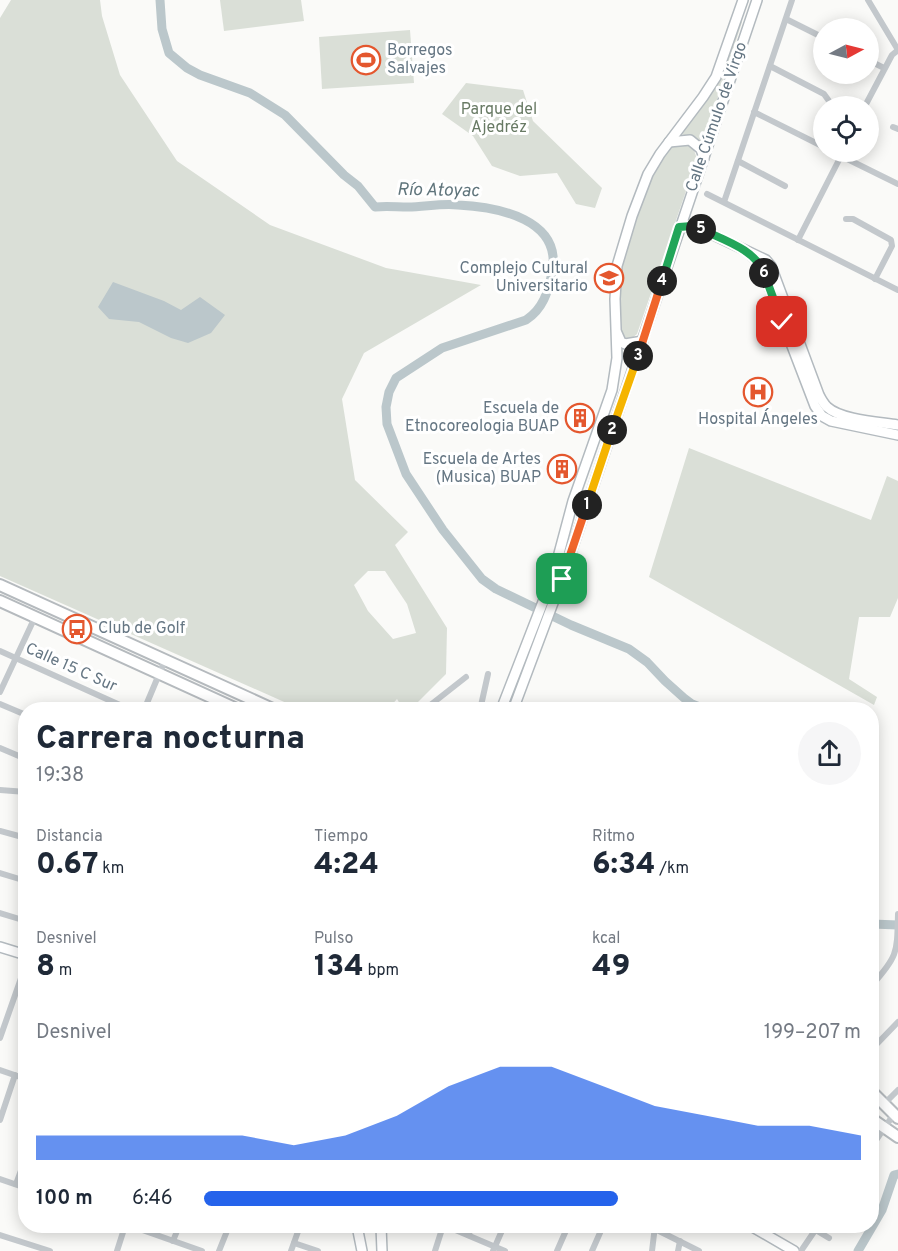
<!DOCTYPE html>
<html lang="es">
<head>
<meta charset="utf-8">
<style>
	body { margin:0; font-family:Overpass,sans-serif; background:#f6f6f7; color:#1f2937; height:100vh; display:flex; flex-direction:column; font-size:22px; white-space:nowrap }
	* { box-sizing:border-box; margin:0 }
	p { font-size:20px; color:#747a83 }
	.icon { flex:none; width:33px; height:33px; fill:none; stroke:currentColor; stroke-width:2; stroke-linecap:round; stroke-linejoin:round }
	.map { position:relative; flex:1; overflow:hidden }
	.details { position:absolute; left:18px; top:702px; width:861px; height:531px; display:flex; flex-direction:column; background:#fff; border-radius:24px; box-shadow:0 3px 15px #0003 }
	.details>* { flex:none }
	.needle { width:39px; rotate:83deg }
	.controls { position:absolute; left:813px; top:18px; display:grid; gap:12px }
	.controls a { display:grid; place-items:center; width:66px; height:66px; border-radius:50%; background:#fff; box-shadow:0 3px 15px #0003; font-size:30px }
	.pin { position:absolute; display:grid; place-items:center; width:51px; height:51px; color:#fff; margin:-26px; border-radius:12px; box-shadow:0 3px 9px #0006 }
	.km { position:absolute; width:30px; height:30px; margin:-15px; border-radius:50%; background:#222; color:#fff; font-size:16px; line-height:30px; text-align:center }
	.round { display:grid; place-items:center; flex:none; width:63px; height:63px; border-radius:32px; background:#f6f6f7 }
	.headline { display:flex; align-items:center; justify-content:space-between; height:102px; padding:0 18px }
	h1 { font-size:33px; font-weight:800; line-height:45px }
	.metrics { display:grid; grid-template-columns:repeat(3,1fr); gap:9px; height:102px; padding:6px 18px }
	.metrics div { display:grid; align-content:center }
	.metrics b { font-size:30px; font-weight:800 }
	.metrics small { font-size:16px; font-weight:400 }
	.metrics p { font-size:16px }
	.chart { height:168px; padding:12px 18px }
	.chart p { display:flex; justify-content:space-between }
	.chart svg { width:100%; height:108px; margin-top:6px; fill:#2563eb; opacity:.7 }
	ul { padding:0 18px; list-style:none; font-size:20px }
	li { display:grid; grid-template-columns:96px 72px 1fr; align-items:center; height:45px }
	li i { height:15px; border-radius:8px; background:#2563eb }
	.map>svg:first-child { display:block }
	.green { fill:#dadfd7; fill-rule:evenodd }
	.water { fill:#bbc7cb }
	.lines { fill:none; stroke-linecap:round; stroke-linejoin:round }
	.river { stroke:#bbc7cb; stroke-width:9 }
	.secondary-casing { stroke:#b3babf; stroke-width:12 }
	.primary-casing { stroke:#b5babe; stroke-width:14 }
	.street { stroke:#c3c8cc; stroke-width:6 }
	.secondary { stroke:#fff; stroke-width:9 }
	.primary { stroke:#fff; stroke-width:10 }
	.split-1-casing { stroke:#fff; stroke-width:12 }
	.split-2-casing { stroke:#fff; stroke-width:12 }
	.split-3-casing { stroke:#fff; stroke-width:12 }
	.split-4-casing { stroke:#fff; stroke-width:12 }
	.split-5-casing { stroke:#fff; stroke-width:12 }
	.split-6-casing { stroke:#fff; stroke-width:12 }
	.split-7-casing { stroke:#fff; stroke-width:12 }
	.split-1 { stroke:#f0652b; stroke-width:8 }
	.split-2 { stroke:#f5b400; stroke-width:8 }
	.split-3 { stroke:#f5b400; stroke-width:8 }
	.split-4 { stroke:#f0652b; stroke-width:8 }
	.split-5 { stroke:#22a559; stroke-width:8 }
	.split-6 { stroke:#22a559; stroke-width:8 }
	.split-7 { stroke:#22a559; stroke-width:8 }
	.labels { text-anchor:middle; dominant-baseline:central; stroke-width:6; stroke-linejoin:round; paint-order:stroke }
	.poi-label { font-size:16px; fill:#657683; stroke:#fff; text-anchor:end }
	.park-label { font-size:16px; fill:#687a64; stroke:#fff }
	.street-label { font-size:16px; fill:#657683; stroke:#fff }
	.water-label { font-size:18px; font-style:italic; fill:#60757c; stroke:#fff }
</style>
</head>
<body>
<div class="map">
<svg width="898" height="1251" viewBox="0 0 898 1251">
	<rect width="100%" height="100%" fill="#fafaf8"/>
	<g class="green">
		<path d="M 11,0 L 100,0 L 102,16 L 120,75 L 177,161 L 270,225 L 386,268 L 481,285 L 364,353 L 342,399 L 355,480 L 408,532 L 395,545 L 447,628 L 446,674 L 411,709 L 403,709 L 397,699 L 388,709 L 300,709 L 0,576 L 0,18 ZM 368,571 L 385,571 L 407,604 L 416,633 L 393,639 L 368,611 L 354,585 Z"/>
		<path d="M 220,0 L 301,0 L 304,21 L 224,31 Z"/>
		<path d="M 740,20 L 742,22 L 702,146 L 688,136 L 680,134 L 707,99 Z"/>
		<path d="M 410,30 L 414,83 L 322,89 L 319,37 Z"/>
		<path d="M 466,83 L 523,90 L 533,121 L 602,188 L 595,208 L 576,204 L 557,173 L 520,176 L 492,166 L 473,136 L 442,114 Z"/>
		<path d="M 683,142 L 693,147 L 697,159 L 637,334 L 631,339 L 622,338 L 618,332 C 619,313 617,294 619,276 C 622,249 651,164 670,147 C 673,144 679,143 683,142 Z"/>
		<path d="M 689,448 L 871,520 L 887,476 L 898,481 L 898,598 L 890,617 L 859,617 L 849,679 L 877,697 L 874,705 L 649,577 Z"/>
	</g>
	<path class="water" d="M 113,282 L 164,301 L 181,310 L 200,297 L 225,315 L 211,333 L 188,343 L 171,338 L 139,322 L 109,319 L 98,307 Z"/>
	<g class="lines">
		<g class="river">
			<path d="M 160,0 L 162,29 L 169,53 L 187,68 L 200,75 L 250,93 L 285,115 L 344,175 L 358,186 L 375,207 C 386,206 397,207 408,207 C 424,207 442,203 458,205 C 498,207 563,219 552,273 C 548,292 543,309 526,320 L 442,348 L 396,378 L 389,392 L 386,407 L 387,424 L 406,474 L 443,530 L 482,579 L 496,589 L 571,625 L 629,649 L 647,662 L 665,681 L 684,698 L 692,704 L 707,710"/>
			<path d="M 872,924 L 898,925"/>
			<path d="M 858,1251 L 882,1210 L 894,1175 L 898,1174"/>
		</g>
		<g class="secondary-casing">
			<g id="secondary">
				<path d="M 669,142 L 690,140 L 701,149 L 704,158"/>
				<path d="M 679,227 L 692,226 L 699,228 L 766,260 L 771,266 L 819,395 C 821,399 824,404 827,407 C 841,420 879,422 898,425"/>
				<path d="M 752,256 L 761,265 L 815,406 L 822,416 L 831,421 L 898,435"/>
				<path d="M 617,333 L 621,342 L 625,344 L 643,341"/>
				<path d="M 501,710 L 553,576 L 573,501 L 612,390 L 617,358 L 615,299 L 617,266 L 632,216 L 648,174 L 660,154 L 703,97 L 716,77 L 743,0"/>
				<path d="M 513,710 L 562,579 L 757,0"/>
				<path d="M 0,947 L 26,955"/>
				<path d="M 357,1226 L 362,1251"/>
				<path d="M 381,1226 L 382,1251"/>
				<path d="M 751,1226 L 794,1251"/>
			</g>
		</g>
		<g class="primary-casing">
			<g id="primary">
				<path d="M 0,585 L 275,710"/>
				<path d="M 0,601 L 239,710"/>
				<path d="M 872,1092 L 898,1118"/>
				<path d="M 872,1119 L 898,1137"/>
			</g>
		</g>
		<g class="street">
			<path d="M 786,19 L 824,38"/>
			<path d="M 868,60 L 884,68"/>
			<path d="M 770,66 L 824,94 L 829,101"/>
			<path d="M 865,106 L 892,55 L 898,50 L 868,0"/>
			<path d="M 754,112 L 824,147"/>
			<path d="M 893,127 L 898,129"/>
			<path d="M 833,152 L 898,184"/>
			<path d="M 738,161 L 785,186"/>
			<path d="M 707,194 L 898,290"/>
			<path d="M 724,202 L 792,0"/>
			<path d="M 846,219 L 853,219 L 891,240 L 892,246 L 875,279"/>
			<path d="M 798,240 L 843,152"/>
			<path d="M 0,651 L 131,710"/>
			<path d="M 0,692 L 35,617"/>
			<path d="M 0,704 L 26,715"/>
			<path d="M 144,710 L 165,660"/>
			<path d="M 424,710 L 466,677"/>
			<path d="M 480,710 L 488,674"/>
			<path d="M 0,748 L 26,759"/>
			<path d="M 0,790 L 26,792"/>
			<path d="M 0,831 L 26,838"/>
			<path d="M 0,873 L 26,881"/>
			<path d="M 0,913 L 26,921"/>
			<path d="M 872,985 C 898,956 897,953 898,914"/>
			<path d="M 0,1038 L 26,964"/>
			<path d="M 872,1049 L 898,1022"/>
			<path d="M 0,1070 L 26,1079"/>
			<path d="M 884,1104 L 898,1090"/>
			<path d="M 0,1120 L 15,1075"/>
			<path d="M 872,1146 L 894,1114"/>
			<path d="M 0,1179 L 26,1188"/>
			<path d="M 16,1184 L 26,1157"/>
			<path d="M 131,1226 L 202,1251"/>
			<path d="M 446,1226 L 505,1251"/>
			<path d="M 809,1226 L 829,1238"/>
			<path d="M 272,1229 L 274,1226"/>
			<path d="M 655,1229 L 699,1251"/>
			<path d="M 0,1235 L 50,1251"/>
			<path d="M 468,1235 L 473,1226"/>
			<path d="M 173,1241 L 179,1226"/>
			<path d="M 294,1243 L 318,1251"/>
			<path d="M 117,1251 L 125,1226"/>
			<path d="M 219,1251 L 229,1226"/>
			<path d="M 291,1251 L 300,1226"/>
			<path d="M 435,1251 L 443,1226"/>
			<path d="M 493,1251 L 504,1226"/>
			<path d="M 557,1251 L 568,1226"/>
			<path d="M 592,1251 L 603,1226"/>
			<path d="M 652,1251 L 655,1226"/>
			<path d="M 678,1251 L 680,1241"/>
			<path d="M 801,1251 L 818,1226"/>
		</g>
		<use href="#secondary" class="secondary"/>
		<use href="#primary" class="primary"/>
	</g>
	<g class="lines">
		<g class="split-1-casing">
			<path id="split-1" d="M 562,579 L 587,505"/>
		</g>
		<g class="split-2-casing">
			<path id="split-2" d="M 587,505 L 612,430"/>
		</g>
		<g class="split-3-casing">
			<path id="split-3" d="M 612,430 L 638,356"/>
		</g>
		<g class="split-4-casing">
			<path id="split-4" d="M 638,356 L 662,281"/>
		</g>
		<g class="split-5-casing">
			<path id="split-5" d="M 662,281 L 679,227 L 692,226 L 701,229"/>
		</g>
		<g class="split-6-casing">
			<path id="split-6" d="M 701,229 C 723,240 755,249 764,273"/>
		</g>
		<g class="split-7-casing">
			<path id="split-7" d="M 764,273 L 782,322"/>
		</g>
		<use href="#split-1" class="split-1"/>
		<use href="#split-2" class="split-2"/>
		<use href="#split-3" class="split-3"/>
		<use href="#split-4" class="split-4"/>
		<use href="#split-5" class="split-5"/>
		<use href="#split-6" class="split-6"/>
		<use href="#split-7" class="split-7"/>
	</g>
	<defs>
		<g id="stadium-ring" transform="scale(1.5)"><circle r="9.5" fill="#fff" stroke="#e4572e" stroke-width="1.5"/><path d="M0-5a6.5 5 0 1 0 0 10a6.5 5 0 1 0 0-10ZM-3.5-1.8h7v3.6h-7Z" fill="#e4572e"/></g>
		<g id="university-ring" transform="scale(1.5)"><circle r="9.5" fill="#fff" stroke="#e4572e" stroke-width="1.5"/><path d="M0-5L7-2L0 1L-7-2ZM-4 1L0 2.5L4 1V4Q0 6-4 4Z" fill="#e4572e"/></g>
		<g id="hospital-ring" transform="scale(1.5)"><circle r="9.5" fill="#fff" stroke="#e4572e" stroke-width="1.5"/><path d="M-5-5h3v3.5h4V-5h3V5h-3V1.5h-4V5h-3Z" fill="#e4572e"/></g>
		<g id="building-ring" transform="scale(1.5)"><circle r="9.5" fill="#fff" stroke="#e4572e" stroke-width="1.5"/><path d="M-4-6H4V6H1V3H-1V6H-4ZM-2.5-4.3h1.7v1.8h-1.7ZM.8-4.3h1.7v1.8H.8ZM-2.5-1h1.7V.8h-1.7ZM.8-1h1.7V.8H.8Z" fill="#e4572e"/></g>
		<g id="bus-ring" transform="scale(1.5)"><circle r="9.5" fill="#fff" stroke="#e4572e" stroke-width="1.5"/><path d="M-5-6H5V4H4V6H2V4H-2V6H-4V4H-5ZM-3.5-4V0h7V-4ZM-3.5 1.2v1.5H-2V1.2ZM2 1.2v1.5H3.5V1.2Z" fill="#e4572e"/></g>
	</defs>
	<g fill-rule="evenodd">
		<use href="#stadium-ring" x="366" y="60"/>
		<use href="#university-ring" x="609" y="278"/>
		<use href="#hospital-ring" x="758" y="392"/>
		<use href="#building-ring" x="580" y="418"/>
		<use href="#building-ring" x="562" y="469"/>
		<use href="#bus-ring" x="77" y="629"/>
	</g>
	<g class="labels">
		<g class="poi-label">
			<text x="387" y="51" text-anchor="start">Borregos<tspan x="387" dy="18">Salvajes</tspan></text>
			<text x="588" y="269">Complejo Cultural<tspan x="588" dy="18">Universitario</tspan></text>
			<text x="559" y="409">Escuela de<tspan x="559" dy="18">Etnocoreologia BUAP</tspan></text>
			<text x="758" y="420" text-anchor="middle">Hospital Ángeles</text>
			<text x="541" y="460">Escuela de Artes<tspan x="541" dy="18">(Musica) BUAP</tspan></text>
			<text x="98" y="629" text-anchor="start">Club de Golf</text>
		</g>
		<g class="park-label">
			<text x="499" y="110">Parque del<tspan x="499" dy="18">Ajedréz</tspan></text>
		</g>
		<g class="street-label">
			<text transform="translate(717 117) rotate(-71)">Calle Cúmulo de Virgo</text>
			<text transform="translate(71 668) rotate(24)">Calle 15 C Sur</text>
		</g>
		<g class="water-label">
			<text transform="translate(438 191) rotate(1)">Río Atoyac</text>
		</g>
	</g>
</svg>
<div class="controls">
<a><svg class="needle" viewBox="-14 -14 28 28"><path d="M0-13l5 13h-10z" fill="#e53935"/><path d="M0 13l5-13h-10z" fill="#747a83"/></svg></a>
<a><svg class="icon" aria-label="locate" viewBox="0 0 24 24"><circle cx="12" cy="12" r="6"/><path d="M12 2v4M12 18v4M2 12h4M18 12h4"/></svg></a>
</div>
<div class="pin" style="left:562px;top:579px;background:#1e9e55"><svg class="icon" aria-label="arrive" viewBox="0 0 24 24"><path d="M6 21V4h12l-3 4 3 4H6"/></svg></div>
<div class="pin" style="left:782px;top:322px;background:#d93025"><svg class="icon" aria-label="check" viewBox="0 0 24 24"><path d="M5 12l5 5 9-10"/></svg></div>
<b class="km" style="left:587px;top:505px">1</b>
<b class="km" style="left:612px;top:430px">2</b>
<b class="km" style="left:638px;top:356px">3</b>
<b class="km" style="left:662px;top:281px">4</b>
<b class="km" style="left:701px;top:229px">5</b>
<b class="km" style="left:764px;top:273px">6</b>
<section class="details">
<div class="headline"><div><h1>Carrera nocturna</h1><p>19:38</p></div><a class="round"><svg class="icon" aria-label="share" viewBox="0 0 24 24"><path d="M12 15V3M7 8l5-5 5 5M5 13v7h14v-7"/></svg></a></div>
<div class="metrics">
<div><p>Distancia</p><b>0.67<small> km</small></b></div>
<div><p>Tiempo</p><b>4:24</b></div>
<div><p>Ritmo</p><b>6:34<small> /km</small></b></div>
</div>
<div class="metrics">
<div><p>Desnivel</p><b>8<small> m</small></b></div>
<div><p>Pulso</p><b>134<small> bpm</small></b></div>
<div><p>kcal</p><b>49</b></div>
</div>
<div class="chart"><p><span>Desnivel</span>199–207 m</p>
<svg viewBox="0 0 160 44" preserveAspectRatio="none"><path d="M0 44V34L10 34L20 34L30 34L40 34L50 38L60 34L70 26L80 14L90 6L100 6L110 14L120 22L130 26L140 30L150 30L160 34V44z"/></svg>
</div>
<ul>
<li><b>100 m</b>6:46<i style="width:63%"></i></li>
</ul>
</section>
</div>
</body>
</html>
